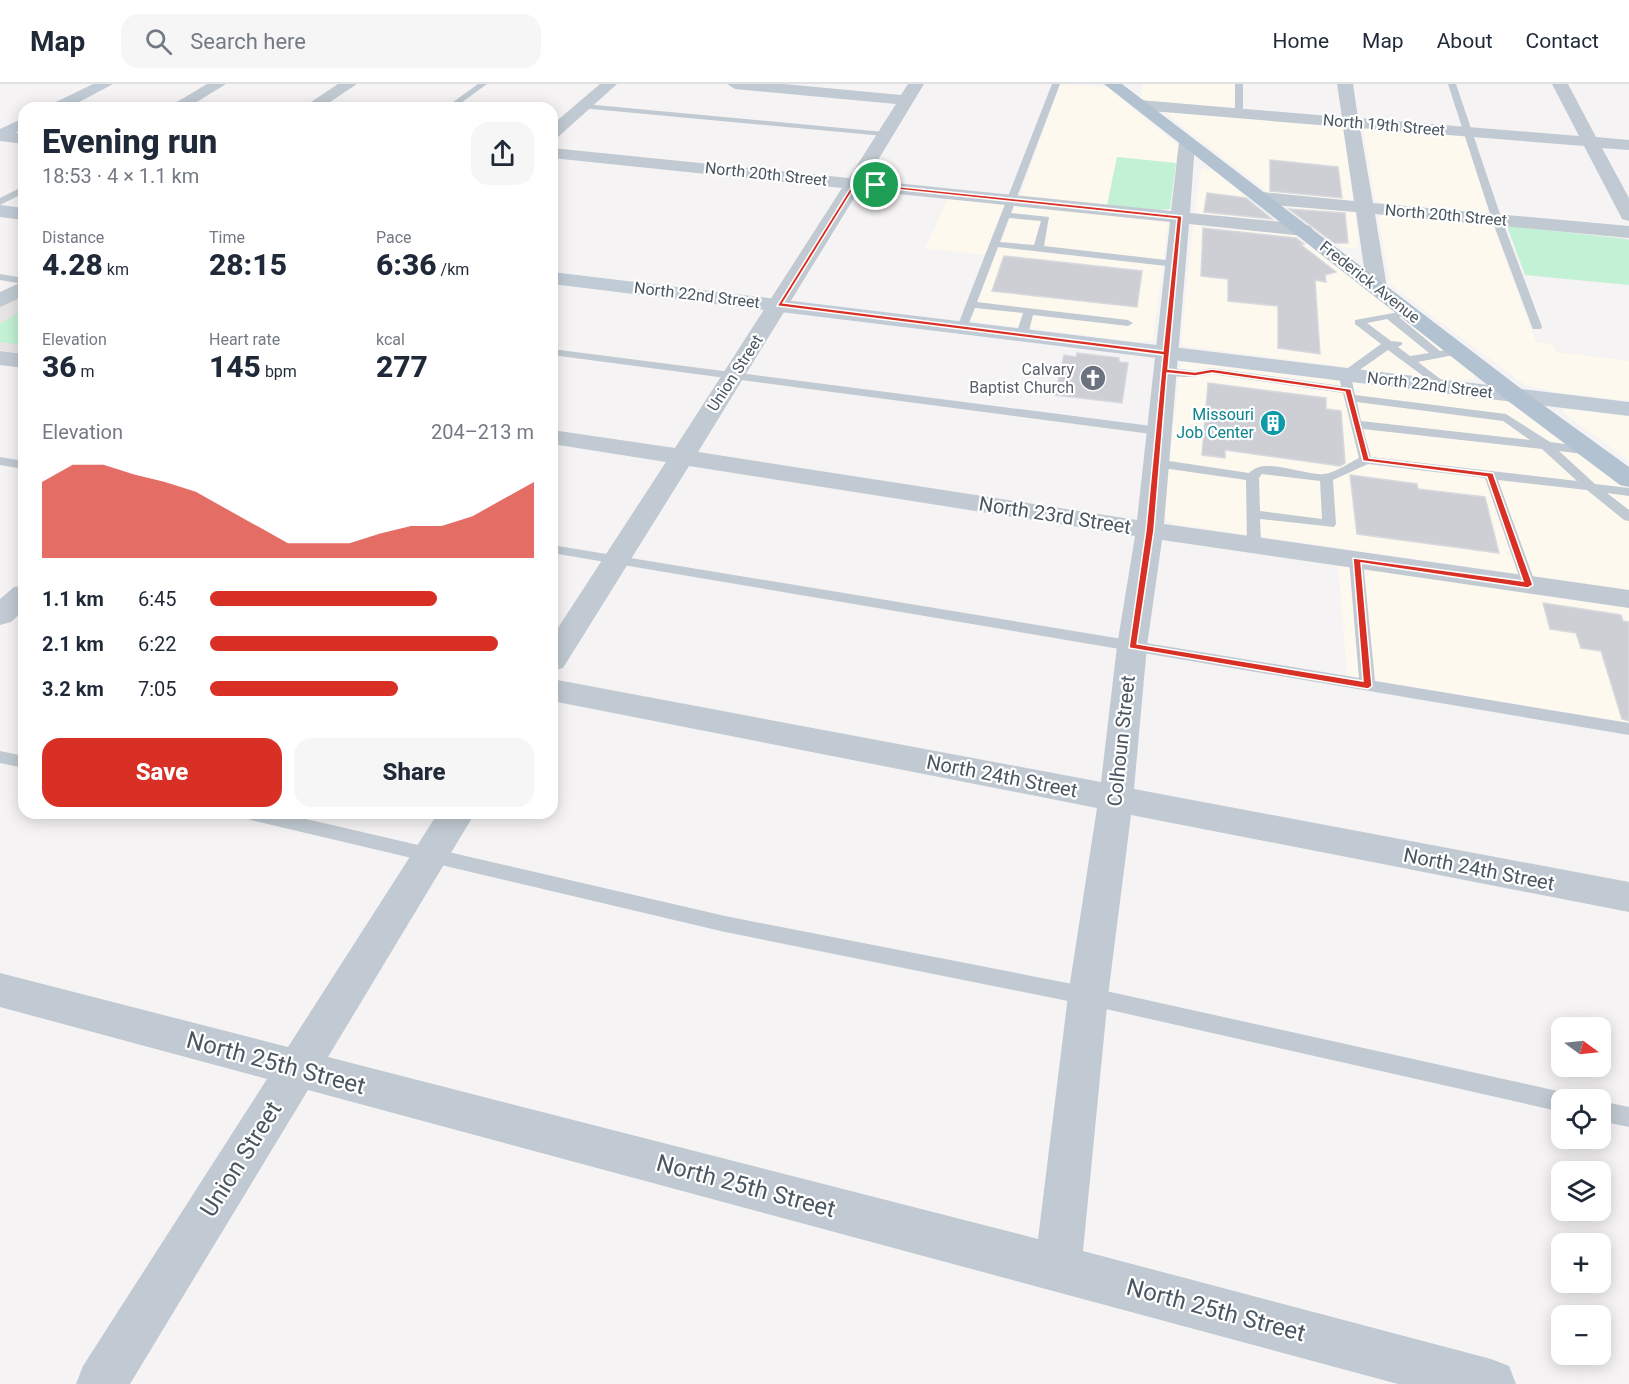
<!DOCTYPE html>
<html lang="en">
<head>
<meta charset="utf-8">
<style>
	body { margin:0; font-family:Roboto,sans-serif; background:#f6f6f7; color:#1f2937; height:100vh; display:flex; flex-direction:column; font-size:22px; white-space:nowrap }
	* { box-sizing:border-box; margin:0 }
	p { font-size:20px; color:#747a83 }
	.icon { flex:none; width:33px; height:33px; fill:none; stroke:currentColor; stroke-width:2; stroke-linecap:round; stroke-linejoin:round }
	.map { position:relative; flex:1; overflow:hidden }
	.panel { position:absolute; left:18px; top:18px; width:540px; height:717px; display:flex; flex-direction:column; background:#fff; border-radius:18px; box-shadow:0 3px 15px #0003 }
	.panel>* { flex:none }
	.needle { width:39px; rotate:105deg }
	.controls { position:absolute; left:1551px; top:933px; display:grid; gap:12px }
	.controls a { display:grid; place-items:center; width:60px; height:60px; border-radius:12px; background:#fff; box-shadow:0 3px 15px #0003; font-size:30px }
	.pin { position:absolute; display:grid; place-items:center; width:51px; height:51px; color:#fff; margin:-26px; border:3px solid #fff; border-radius:50%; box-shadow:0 2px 6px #0007 }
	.round { display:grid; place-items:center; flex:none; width:63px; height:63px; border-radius:18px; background:#f6f6f7 }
	.overview { display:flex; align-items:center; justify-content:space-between; height:102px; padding:0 24px }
	h1 { font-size:33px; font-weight:800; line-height:45px }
	.metrics { display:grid; grid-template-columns:repeat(3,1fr); gap:9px; height:102px; padding:6px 24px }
	.metrics div { display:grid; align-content:center }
	.metrics b { font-size:30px; font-weight:800 }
	.metrics small { font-size:16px; font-weight:400 }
	.metrics p { font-size:16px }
	.chart { height:168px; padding:12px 24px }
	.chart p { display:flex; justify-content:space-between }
	.chart svg { width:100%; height:108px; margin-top:6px; fill:#d93025; opacity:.7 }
	.button { display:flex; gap:12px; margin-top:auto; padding:12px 24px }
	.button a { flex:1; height:69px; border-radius:18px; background:#d93025; color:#fff; font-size:24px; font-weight:800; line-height:69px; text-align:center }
	.button a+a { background:#f6f6f7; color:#1f2937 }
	ul { padding:0 24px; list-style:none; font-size:20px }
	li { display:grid; grid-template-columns:96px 72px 1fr; align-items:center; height:45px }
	li i { height:15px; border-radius:8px; background:#d93025 }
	header { display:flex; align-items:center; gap:36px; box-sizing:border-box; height:84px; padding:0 30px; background:#fff; border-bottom:2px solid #e0e1e3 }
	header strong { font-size:28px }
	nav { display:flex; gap:33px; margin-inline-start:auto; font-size:21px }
	.search { width:420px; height:54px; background:#f6f6f7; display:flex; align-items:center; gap:15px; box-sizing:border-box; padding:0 21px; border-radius:18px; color:#747a83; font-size:22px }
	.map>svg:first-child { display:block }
	.commercial { fill:#fdf9ef }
	.education { fill:#e6e4e5 }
	.green { fill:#c3f1d5 }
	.building { fill:#cdcfd5; stroke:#d7d9de; stroke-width:1.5 }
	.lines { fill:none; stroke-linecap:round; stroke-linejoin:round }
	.lane { fill:#c1cad2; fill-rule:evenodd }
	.street { fill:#c1cad2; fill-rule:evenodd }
	.secondary { fill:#c1cbd6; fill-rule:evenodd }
	.primary { fill:#b3c2d1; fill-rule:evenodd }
	.route { fill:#d93025; stroke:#fff; stroke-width:1.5; fill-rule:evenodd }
	.labels { text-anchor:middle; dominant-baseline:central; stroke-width:4.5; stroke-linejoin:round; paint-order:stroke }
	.far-street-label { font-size:16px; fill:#4a5661; stroke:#fff }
	.far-worship-label { font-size:16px; fill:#5b616d; stroke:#fff; text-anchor:end }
	.far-culture-label { font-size:16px; fill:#0d838f; stroke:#fff; text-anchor:end }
	.street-label { font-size:20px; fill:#4a5661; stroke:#fff }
	.near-street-label { font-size:24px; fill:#4a5661; stroke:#fff }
</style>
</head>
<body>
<header>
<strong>Map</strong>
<div class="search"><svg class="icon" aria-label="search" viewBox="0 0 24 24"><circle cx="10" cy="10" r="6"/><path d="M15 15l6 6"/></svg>Search here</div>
<nav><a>Home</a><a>Map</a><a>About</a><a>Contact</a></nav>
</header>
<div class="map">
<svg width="1629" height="1300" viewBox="0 0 1629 1300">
	<rect width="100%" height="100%" fill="#f5f3f3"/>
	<g class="commercial">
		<path d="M 1060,0 L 1107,3 L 1178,61 L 1176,79 L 1117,73 L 1107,121 L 1020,112 Z"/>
		<path d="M 1143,0 L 1235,0 L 1234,24 L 1144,16 L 1140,14 Z"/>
		<path d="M 1163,27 L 1343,42 L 1353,115 L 1351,117 L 1269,109 Z"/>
		<path d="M 1366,43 L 1465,51 L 1491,132 L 1379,119 L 1375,116 L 1363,45 Z"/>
		<path d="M 1201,84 L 1212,86 L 1273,134 L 1272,137 L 1199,130 L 1195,127 Z"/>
		<path d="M 949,112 L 1006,118 L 985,171 L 925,164 Z"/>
		<path d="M 1016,119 L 1166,137 L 1168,140 L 1153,256 L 1138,258 L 970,237 Z"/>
		<path d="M 1295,122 L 1355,129 L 1359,165 L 1341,163 L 1292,124 Z"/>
		<path d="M 1381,131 L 1493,141 L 1536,258 L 1552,260 L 1556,268 L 1629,277 L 1629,317 L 1556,308 L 1525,301 L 1395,204 L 1390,198 L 1378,133 Z"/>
		<path d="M 1197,138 L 1293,149 L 1297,152 L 1474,289 L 1474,295 L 1456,297 L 1184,262 L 1181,258 L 1193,141 Z"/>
		<path d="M 1192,277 L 1506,317 L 1515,321 L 1629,408 L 1629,506 L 1174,440 L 1166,436 L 1164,431 L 1180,281 L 1184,278 Z"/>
		<path d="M 1572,323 L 1629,331 L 1629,377 L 1564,329 L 1563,325 Z"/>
		<path d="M 1338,479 L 1629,521 L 1629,639 L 1347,592 Z"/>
	</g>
	<path class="education" d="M 24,208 L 24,270 L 0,266 L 0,223 Z"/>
	<g class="green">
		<path d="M 1117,73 L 1176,79 L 1170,125 L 1156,126 L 1107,121 Z"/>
		<path d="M 1507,142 L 1627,155 L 1629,156 L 1629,201 L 1525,191 Z"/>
		<path d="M 24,225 L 24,261 L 0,258 L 0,240 Z"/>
	</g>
	<g class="building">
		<path d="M 1270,76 L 1338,83 L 1342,114 L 1270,107 Z"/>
		<path d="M 1207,109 L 1246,114 L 1272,135 L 1204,128 Z"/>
		<path d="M 1289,125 L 1345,129 L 1348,159 L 1334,159 Z"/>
		<path d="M 1203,144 L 1296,154 L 1304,160 L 1300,160 L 1336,188 L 1325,191 L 1326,198 L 1315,196 L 1320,270 L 1278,264 L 1278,222 L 1228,217 L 1228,195 L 1201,192 Z"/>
		<path d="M 1004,172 L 1142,187 L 1137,223 L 992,207 Z"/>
		<path d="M 1077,269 L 1119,274 L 1119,278 L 1128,279 L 1122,319 L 1055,311 L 1064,271 L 1076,273 Z"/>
		<path d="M 1208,299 L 1326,314 L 1326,325 L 1341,327 L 1345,379 L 1340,382 L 1225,366 L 1225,374 L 1202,371 Z"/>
		<path d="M 1350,391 L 1417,400 L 1418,405 L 1485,413 L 1499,469 L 1357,450 Z"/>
		<path d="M 1543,519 L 1621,531 L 1623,537 L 1629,538 L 1629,637 L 1622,635 L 1601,567 L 1581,564 L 1576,549 L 1550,545 Z"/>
	</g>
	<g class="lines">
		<g class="lane">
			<path d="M 478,0 L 487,0 L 454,24 L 445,24 Z"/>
			<path d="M 1052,0 L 1060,0 L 1011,129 L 1049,133 L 1044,162 L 1175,177 L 1180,180 L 1175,183 L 998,163 L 977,218 L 1128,236 L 1133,239 L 1128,242 L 1033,231 L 1028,251 L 1022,254 L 1016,251 L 1023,229 L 975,224 L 966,246 L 958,246 L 957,244 L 966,220 ZM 1009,134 L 1041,137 L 1034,161 L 1000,158 Z"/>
			<path d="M 1235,0 L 1243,0 L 1243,29 L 1239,31 L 1235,29 Z"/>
			<path d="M 1448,0 L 1456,0 L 1502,136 L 1542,243 L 1541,245 L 1533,245 L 1532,243 L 1492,136 Z"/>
			<path d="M 584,20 L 884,48 L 888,50 L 884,52 L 581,24 L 580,22 Z"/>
			<path d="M 24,102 L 24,109 L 0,121 L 0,114 Z"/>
			<path d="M 0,190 L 24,194 L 24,200 L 0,196 Z"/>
			<path d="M 1410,226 L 1415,229 L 1414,231 L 1399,233 L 1440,267 L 1459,264 L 1465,267 L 1459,270 L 1418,278 L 1452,304 L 1450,306 L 1442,306 L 1388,266 L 1351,292 L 1355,311 L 1506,330 L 1550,358 L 1595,364 L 1597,367 L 1595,370 L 1591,371 L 1559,367 L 1595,400 L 1629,404 L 1629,412 L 1607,409 L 1629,426 L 1629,437 L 1624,436 L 1587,406 L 1498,396 L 1536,501 L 1534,504 L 1524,504 L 1522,501 L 1485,394 L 1368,380 L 1333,396 L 1336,440 L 1334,443 L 1260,435 L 1261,461 L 1254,465 L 1247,461 L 1246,396 L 1156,383 L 1150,379 L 1156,375 L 1249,389 C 1265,372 1303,392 1324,390 C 1335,389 1349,379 1359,374 L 1343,309 L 1212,290 C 1197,293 1171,296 1158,286 L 1164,283 L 1195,287 L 1212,284 L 1341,302 L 1339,291 L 1341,289 L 1381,260 L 1355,240 L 1355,236 ZM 1387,235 L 1429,269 L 1410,272 L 1398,263 L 1403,260 L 1401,258 L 1391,257 L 1367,239 ZM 1357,318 L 1503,337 L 1530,356 L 1361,337 ZM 1363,345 L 1542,365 L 1577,397 L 1371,373 ZM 1262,390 L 1320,397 L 1322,435 L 1260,427 L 1259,394 Z"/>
			<path d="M 552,265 L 1159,343 L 1165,347 L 1159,351 L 552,271 Z"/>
			<path d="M 0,373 L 24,377 L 24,385 L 0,381 Z"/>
			<path d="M 552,461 L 1359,594 L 1349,476 L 1356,472 L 1363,476 L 1375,597 L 1629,639 L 1629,651 L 552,469 Z"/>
			<path d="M 0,667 L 24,672 L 24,684 L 0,679 Z"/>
			<path d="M 242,729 L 280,729 L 725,832 L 1088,903 L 1562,1008 L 1570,1011 L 1572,1016 L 1562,1016 L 1562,1028 L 1088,921 L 725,848 L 251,736 L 245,734 Z"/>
			<path d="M 1600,1017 L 1629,1023 L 1629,1043 L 1600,1037 Z"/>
		</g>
		<g class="street">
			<path d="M 207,0 L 226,0 L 187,24 L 167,24 Z"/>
			<path d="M 338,0 L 357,0 L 321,24 L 302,24 Z"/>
			<path d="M 600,0 L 617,0 L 558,53 L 552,54 L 552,41 Z"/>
			<path d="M 727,0 L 784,0 L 901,11 L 908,0 L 924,0 L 866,96 L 1171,127 L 1179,58 L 1187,53 L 1193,54 L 1195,58 L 1190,129 L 1303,140 L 1310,142 L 1313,146 L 1310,150 L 1303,152 L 1189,140 L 1164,440 L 1629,506 L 1629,524 L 1162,456 L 1147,562 L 1134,705 L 1629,798 L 1629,828 L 1131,731 L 1108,912 L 1083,1167 L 1491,1275 L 1509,1282 L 1516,1300 L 1398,1300 L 308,1006 L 130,1300 L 76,1300 L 83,1282 L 267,995 L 0,923 L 0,889 L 288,963 L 438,729 L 475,729 L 328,973 L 1038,1155 L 1068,912 L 1097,724 L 552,617 L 552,595 L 1101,698 L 1117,562 L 1135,452 L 689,382 L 563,584 L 552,587 L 552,553 L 666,378 L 552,360 L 552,346 L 675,364 L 842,104 L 552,74 L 552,64 L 849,94 L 896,20 L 735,5 ZM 859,106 L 1170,138 L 1137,436 L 698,368 Z"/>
			<path d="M 1337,0 L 1353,0 L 1358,34 L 1579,52 L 1552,0 L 1568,0 L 1596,53 L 1629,56 L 1629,66 L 1602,64 L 1629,114 L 1629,137 L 1622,135 L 1620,131 L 1584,62 L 1360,44 L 1373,119 L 1629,142 L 1629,154 L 1375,130 L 1387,204 L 1384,208 L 1377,210 L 1370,208 L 1367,204 L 1356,128 L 1262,120 L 1256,118 L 1253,114 L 1256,110 L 1262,108 L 1354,117 L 1343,43 L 1139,26 L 1131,21 L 1139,16 L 1342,33 Z"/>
			<path d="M 0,47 L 24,50 L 24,60 L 0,57 Z"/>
			<path d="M 24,197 L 24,212 L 0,223 L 0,208 Z"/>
			<path d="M 0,267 L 24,270 L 24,284 L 0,281 Z"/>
			<path d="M 24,501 L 24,526 L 11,538 L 0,541 L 0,515 L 14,503 Z"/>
		</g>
		<g class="secondary">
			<path d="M 93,0 L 113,0 L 68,24 L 48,24 L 50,21 Z"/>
			<path d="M 24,34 L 24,45 L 0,56 L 0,45 Z"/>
			<path d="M 0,121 L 24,124 L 24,136 L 0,133 Z"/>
			<path d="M 552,188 L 1629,318 L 1629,332 L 552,200 Z"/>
		</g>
		<path class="primary" d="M 1104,0 L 1122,0 L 1524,307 L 1629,383 L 1629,403 L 1620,401 L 1508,317 Z"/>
	</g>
	<path class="route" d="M 854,98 L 1182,132 L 1168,285 L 1195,288 L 1212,285 L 1351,305 L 1369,374 L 1493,389 L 1533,501 L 1528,504 L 1361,479 L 1372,602 L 1368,605 L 1129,564 L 1146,446 L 1163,271 L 777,222 ZM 856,101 L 1177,135 L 1163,267 L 783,219 ZM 1167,289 L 1195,292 L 1212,289 L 1345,308 L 1363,377 L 1487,393 L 1523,497 L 1353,474 L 1363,597 L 1137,560 L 1154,446 Z"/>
	<defs>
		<g id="church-disc" transform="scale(1.35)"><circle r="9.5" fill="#6b7280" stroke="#fff"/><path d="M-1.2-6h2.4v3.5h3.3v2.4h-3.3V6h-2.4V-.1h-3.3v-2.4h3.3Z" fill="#fff"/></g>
		<g id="building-disc" transform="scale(1.35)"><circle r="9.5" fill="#0f9aa8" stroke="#fff"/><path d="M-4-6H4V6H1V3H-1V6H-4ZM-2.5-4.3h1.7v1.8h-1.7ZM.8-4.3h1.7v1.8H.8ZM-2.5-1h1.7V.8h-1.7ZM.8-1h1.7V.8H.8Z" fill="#fff"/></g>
	</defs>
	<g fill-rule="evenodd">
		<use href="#church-disc" x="1093" y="294"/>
		<use href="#building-disc" x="1273" y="339"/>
	</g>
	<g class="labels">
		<g class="far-street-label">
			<text transform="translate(1384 41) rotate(5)">North 19th Street</text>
			<text transform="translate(766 90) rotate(6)">North 20th Street</text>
			<text transform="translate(1446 131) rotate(5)">North 20th Street</text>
			<text transform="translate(1370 198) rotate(38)">Frederick Avenue</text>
			<text transform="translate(697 211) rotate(7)">North 22nd Street</text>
			<text transform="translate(735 289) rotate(-57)">Union Street</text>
			<text transform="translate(1430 301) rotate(7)">North 22nd Street</text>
		</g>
		<g class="far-worship-label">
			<text x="1074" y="285">Calvary<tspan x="1074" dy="18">Baptist Church</tspan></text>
		</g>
		<g class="far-culture-label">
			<text x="1254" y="330">Missouri<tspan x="1254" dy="18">Job Center</tspan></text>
		</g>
		<g class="street-label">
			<text transform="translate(1055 431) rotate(9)">North 23rd Street</text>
			<text transform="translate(1121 657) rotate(-84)">Colhoun Street</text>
			<text transform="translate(1002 692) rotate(11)">North 24th Street</text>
			<text transform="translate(1479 785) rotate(11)">North 24th Street</text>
		</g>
		<g class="near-street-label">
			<text transform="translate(276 979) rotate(15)">North 25th Street</text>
			<text transform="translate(241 1075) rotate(-58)">Union Street</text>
			<text transform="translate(746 1102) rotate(15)">North 25th Street</text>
			<text transform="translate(1216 1226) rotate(15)">North 25th Street</text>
		</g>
	</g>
</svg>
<div class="controls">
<a><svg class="needle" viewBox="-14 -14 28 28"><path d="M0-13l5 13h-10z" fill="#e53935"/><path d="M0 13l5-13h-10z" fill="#747a83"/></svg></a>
<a><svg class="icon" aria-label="locate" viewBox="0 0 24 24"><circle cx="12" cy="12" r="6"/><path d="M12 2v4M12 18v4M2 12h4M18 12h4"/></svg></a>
<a><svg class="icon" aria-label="layers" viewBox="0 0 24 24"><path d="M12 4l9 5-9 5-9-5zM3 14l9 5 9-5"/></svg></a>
<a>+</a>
<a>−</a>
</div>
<div class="pin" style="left:876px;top:101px;background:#1e9e55"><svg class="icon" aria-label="arrive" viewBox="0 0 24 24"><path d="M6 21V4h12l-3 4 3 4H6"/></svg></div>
<section class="panel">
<div class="overview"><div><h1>Evening run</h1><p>18:53 · 4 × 1.1 km</p></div><a class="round"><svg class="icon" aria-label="share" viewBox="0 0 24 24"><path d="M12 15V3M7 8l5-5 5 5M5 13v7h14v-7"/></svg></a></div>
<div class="metrics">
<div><p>Distance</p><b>4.28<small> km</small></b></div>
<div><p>Time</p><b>28:15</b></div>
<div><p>Pace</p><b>6:36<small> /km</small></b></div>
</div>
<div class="metrics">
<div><p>Elevation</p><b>36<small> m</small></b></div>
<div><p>Heart rate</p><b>145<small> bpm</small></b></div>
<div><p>kcal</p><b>277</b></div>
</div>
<div class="chart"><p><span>Elevation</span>204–213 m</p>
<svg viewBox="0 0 160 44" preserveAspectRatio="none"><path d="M0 44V13L10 6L20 6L30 10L40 13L50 17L60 24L70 31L80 38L90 38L100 38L110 34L120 31L130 31L140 27L150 20L160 13V44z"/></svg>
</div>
<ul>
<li><b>1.1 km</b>6:45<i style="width:70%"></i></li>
<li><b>2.1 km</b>6:22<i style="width:89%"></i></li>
<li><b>3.2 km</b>7:05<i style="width:58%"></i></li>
</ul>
<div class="button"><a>Save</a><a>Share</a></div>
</section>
</div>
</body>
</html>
